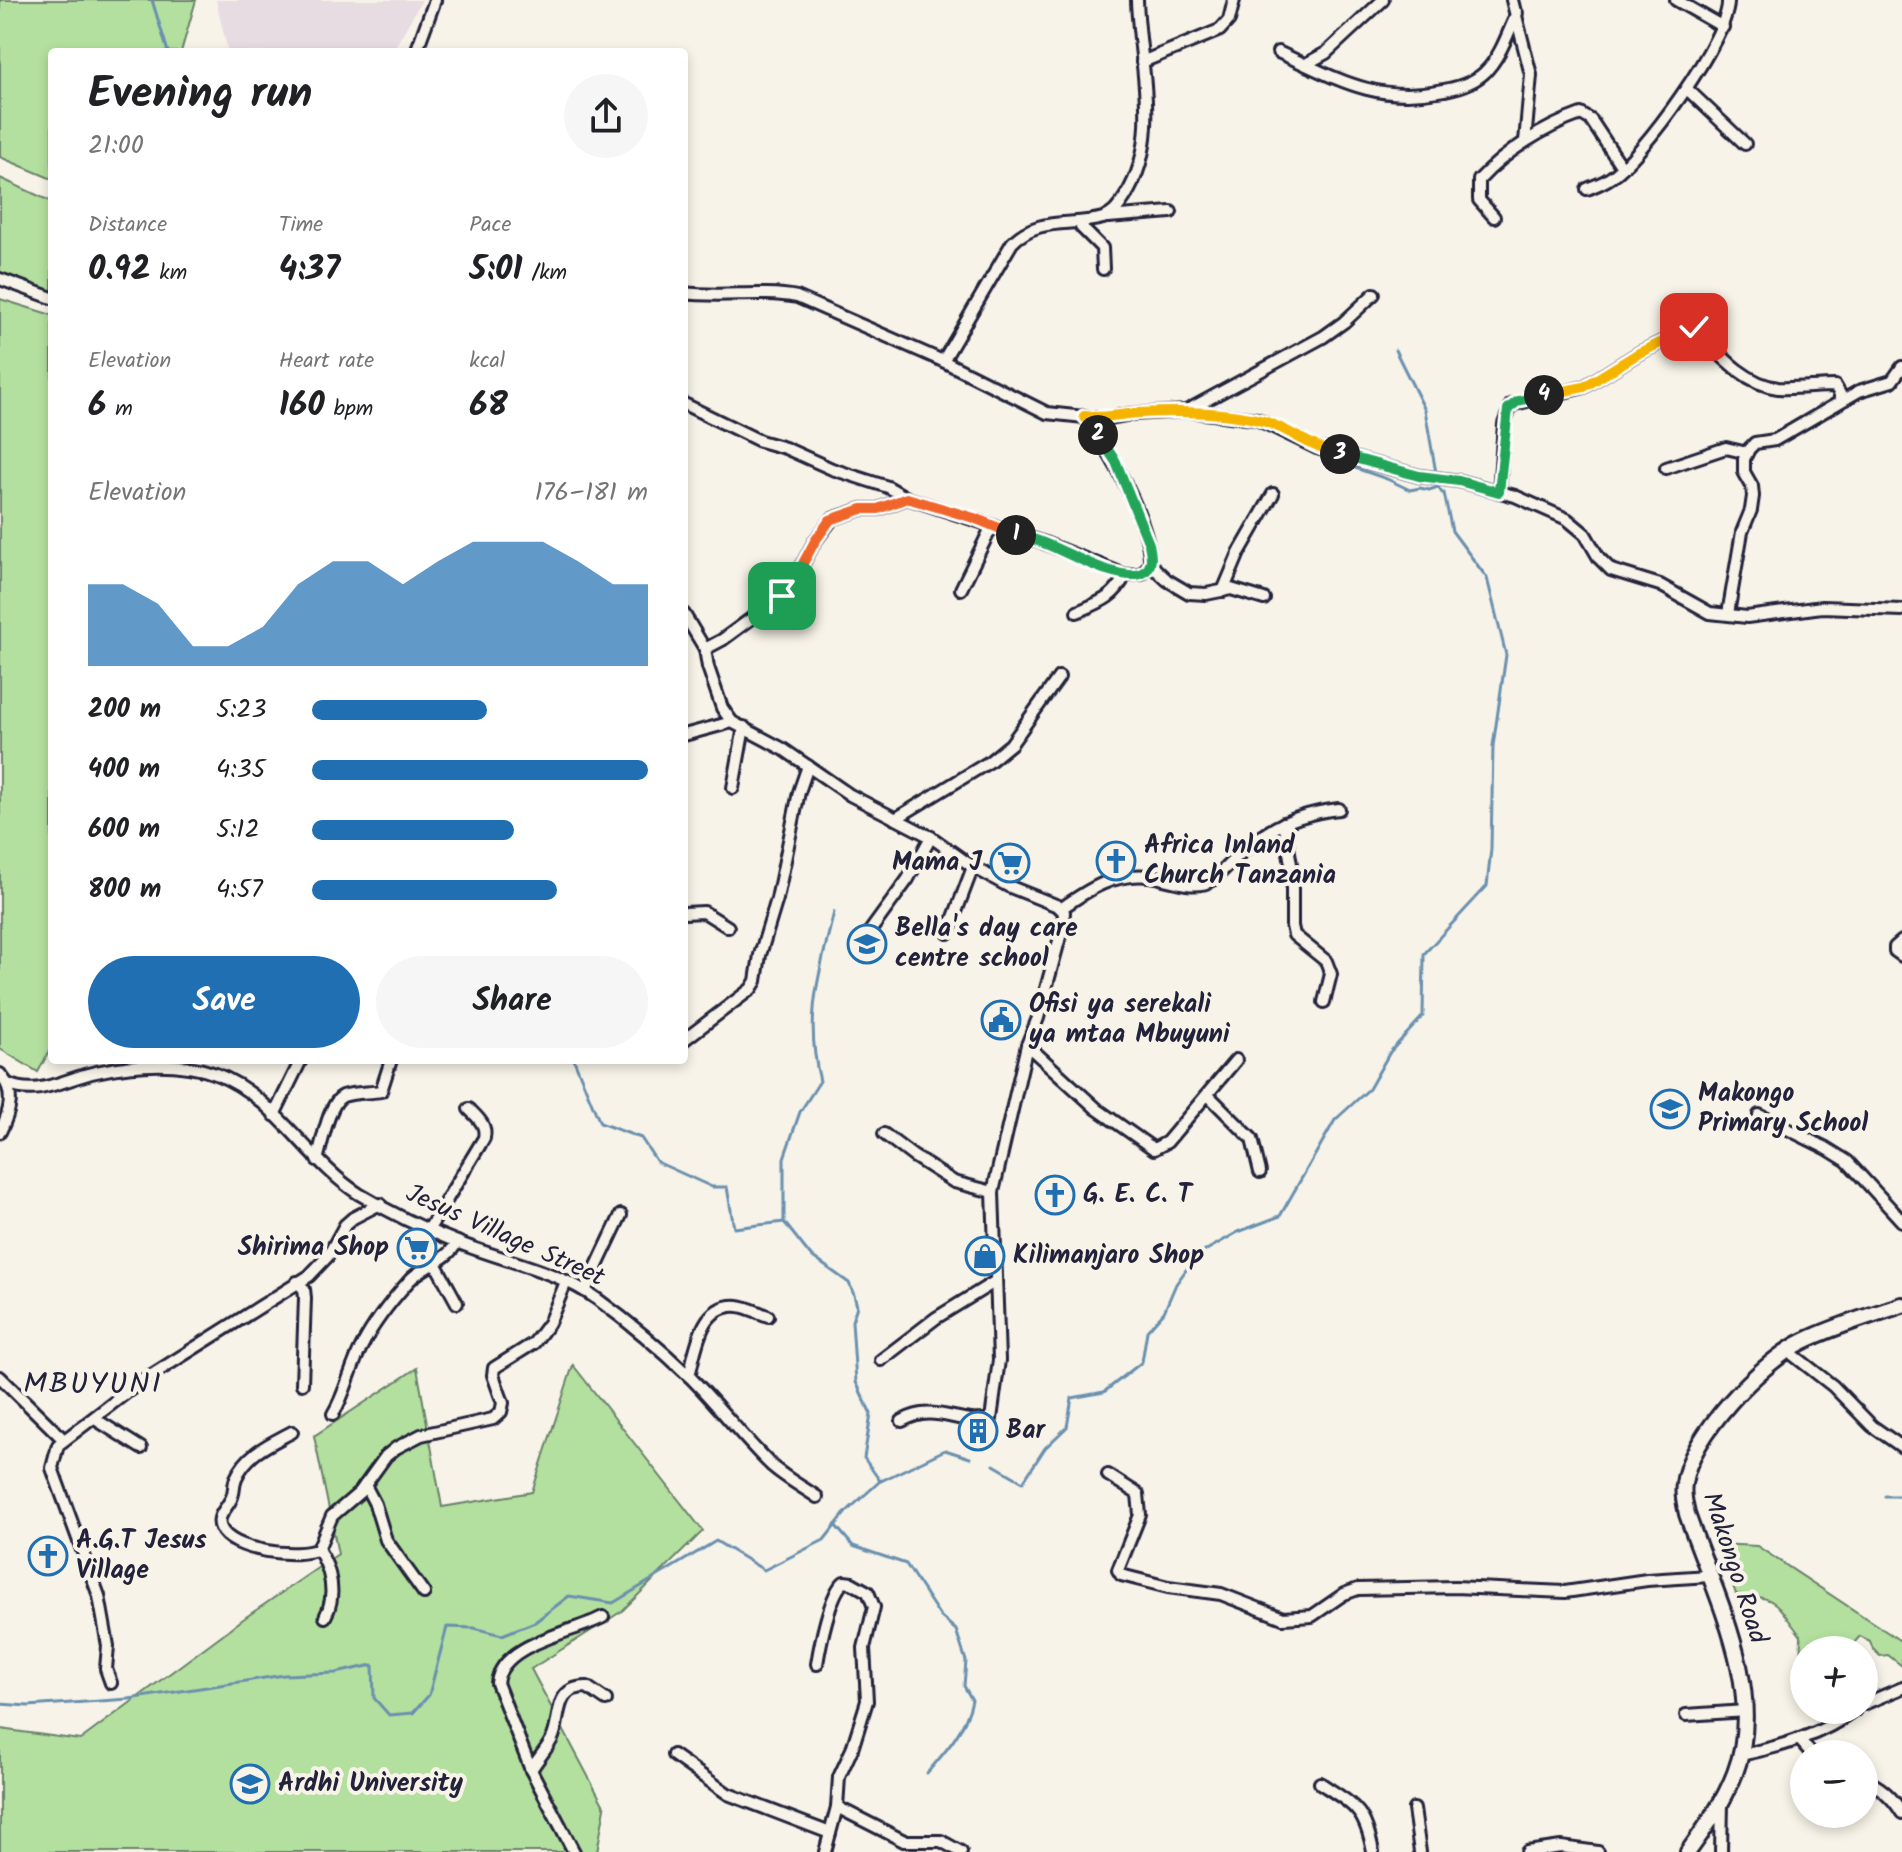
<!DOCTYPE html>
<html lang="en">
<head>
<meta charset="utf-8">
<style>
	body { margin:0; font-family:Kalam,sans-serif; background:#f6f6f6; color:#202124; height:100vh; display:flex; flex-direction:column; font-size:30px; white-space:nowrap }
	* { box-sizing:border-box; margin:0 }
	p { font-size:26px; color:#757577 }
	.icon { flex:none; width:44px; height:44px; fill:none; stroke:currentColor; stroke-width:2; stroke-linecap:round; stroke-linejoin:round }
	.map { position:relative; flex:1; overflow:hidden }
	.side { position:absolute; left:48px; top:48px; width:640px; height:1016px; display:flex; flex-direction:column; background:#fff; border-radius:8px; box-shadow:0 4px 12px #0003 }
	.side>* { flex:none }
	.controls { position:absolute; left:1790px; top:1636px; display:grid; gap:16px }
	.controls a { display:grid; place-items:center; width:88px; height:88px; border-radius:50%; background:#fff; box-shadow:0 4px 12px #0003; font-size:40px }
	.pin { position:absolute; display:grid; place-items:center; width:68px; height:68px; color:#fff; margin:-34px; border-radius:16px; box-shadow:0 4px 12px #0006 }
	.km { position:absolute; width:40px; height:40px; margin:-20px; border-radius:50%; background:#222; color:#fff; font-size:22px; line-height:40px; text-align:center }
	.round { display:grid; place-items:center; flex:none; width:84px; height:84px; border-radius:42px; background:#f6f6f6 }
	.summary { display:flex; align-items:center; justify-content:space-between; height:136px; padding:0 40px }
	h1 { font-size:44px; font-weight:700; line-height:60px }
	.stats { display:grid; grid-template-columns:repeat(3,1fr); gap:12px; height:136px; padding:8px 40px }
	.stats div { display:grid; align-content:center }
	.stats b { font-size:34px; font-weight:700 }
	.stats small { font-size:22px; font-weight:400 }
	.stats p { font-size:22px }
	.chart { height:224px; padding:16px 40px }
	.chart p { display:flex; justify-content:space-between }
	.chart svg { width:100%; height:144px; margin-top:8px; fill:#1f6fb2; opacity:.7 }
	.primary-button { display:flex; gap:16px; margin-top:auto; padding:16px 40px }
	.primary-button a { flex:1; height:92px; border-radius:48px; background:#1f6fb2; color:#fff; font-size:32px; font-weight:700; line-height:92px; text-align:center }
	.primary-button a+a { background:#f6f6f6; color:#202124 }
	ul { padding:0 40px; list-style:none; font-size:26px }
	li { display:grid; grid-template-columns:128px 96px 1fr; align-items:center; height:60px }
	li i { height:20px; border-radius:10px; background:#1f6fb2 }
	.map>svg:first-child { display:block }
	.built { fill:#e6dce2 }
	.green { fill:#b3e09e; stroke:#6a816c; stroke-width:2 }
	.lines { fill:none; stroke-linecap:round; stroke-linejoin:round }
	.stream { stroke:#6b90af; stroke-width:3 }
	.street-casing { stroke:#22223b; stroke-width:16 }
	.secondary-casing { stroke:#22223b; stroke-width:20 }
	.street { stroke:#f7f3e8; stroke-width:10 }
	.secondary { stroke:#f7f3e8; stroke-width:14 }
	.split-1-casing { stroke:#fff; stroke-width:16 }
	.split-2-casing { stroke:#fff; stroke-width:16 }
	.split-3-casing { stroke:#fff; stroke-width:16 }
	.split-4-casing { stroke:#fff; stroke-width:16 }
	.split-5-casing { stroke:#fff; stroke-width:16 }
	.split-1 { stroke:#f0652b; stroke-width:10 }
	.split-2 { stroke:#22a559; stroke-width:10 }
	.split-3 { stroke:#f5b400; stroke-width:10 }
	.split-4 { stroke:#22a559; stroke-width:10 }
	.split-5 { stroke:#f5b400; stroke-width:10 }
	.labels { text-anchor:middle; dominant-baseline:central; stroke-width:8; stroke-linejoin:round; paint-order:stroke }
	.poi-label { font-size:26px; font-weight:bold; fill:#22223b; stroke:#f7f3e8; text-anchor:start }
	.street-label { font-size:26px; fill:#22223b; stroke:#f7f3e8 }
	.quarter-label { font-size:30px; letter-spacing:2px; fill:#22223b; stroke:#f7f3e8 }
</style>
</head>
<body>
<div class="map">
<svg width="1902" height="1852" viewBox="0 0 1902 1852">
	<rect width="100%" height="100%" fill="#f7f3e8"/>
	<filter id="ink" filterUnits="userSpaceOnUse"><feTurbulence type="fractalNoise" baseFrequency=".0125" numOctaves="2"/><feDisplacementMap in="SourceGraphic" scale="16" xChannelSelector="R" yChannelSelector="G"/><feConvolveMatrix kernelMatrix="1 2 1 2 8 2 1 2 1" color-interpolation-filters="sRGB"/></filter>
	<g filter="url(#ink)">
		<path class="built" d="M 216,0 L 422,0 L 392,52 L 228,52 Z"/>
		<g class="green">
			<path d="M 0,0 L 196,0 L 181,52 L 52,52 L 52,179 L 0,157 Z"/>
			<path d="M 0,178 L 52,202 L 52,293 L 0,274 Z"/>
			<path d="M 0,299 L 52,315 L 52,1046 L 38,1072 L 0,1049 Z"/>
			<path d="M 573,1365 L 703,1531 L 622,1611 L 531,1669 L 605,1808 L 597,1852 L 0,1852 L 0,1729 L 80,1740 L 246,1617 L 338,1554 L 314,1436 L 417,1368 L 442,1507 L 532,1492 Z"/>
			<path d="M 1718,1544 L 1757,1546 L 1902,1642 L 1902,1666 L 1888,1655 L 1880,1656 L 1873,1649 L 1870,1641 L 1860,1636 L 1848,1650 L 1804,1650 L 1804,1669 L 1800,1666 L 1801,1636 C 1774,1603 1782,1598 1736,1594 Z"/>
		</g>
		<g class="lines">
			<g class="stream">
				<path d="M 152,0 L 168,52"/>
				<path d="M 441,2 L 442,0"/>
				<path d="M 423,19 L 429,0"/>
				<path d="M 431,28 L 439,7"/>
				<path d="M 1395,350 L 1425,410 L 1436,473"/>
				<path d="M 1193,418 L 1256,426 L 1312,453 L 1387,479 L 1410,490 L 1420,488 L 1429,490 L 1438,487 L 1442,493"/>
				<path d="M 574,1060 L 600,1123 L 641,1138 L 657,1162 L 712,1187 L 727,1187 L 734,1228 L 784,1222 L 810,1255 L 849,1283 L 854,1295 L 857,1306 L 852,1321 L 856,1382 L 871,1414 L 864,1458 L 880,1481 L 882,1480"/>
				<path d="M 784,1222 L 784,1158 L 800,1112 L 820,1081 C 804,1018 819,974 834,912"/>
				<path d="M 994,1465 L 1023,1482 L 1045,1448 L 1067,1427 L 1072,1398 L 1104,1392 L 1142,1362 L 1147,1331 L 1164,1312 L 1176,1284 L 1196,1256 L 1238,1232 L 1280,1216 L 1335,1120 L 1369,1089 L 1390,1052 L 1423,1016 L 1424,954 L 1487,886 L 1491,849 L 1493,746 L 1506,655 L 1487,578 L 1452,531 L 1444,493"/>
				<path d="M 1885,1496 L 1902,1496"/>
				<path d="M 835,1525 L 853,1546 L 906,1564 L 940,1616 L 956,1630 L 966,1661 L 964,1686 L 972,1700 C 966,1729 946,1751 927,1773"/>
				<path d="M 0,1704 L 28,1706 L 129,1699 L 284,1675 L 336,1673 L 373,1665 L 374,1698 L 389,1715 L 413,1713 L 429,1695 L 447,1627 L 474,1628 L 502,1635 L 535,1622 L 569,1596 L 613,1603 L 716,1541 L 764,1570 L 824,1540 L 846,1512 L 879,1482 L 945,1450 L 970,1458"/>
			</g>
			<g class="street-casing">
				<g id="street">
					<path d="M 1512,0 L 1531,75 L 1525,142"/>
					<path d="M 1676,0 L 1723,27"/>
					<path d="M 416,52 L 435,0"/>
					<path d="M 1278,52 C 1334,77 1374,103 1438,91 C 1453,89 1472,84 1484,73 C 1500,58 1508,33 1517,13"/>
					<path d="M 1142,62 L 1220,30 L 1229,20 L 1234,0"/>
					<path d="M 1306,64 L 1326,53 L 1383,0"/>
					<path d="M 1687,89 L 1745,144"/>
					<path d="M 1587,189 C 1594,186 1603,183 1610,178 C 1640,160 1731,35 1728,0"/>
					<path d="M 1108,217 L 1171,212"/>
					<path d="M 1494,217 L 1479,200 L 1479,180 C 1505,152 1544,127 1581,114 L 1591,120 L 1622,167"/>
					<path d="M 1081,222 L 1081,227 L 1102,248 L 1103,269"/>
					<path d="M 0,279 L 52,298"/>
					<path d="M 684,293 C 722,298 760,290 797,297 L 943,361 L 1047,413 L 1103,419 L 1131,414 L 1187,411 L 1257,419 L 1317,448 L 1419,476 L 1459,481 L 1515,496 L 1567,519 L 1585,534 L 1599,558 L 1611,570 L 1660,585 L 1710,613 L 1747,617 L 1822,607 L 1902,610"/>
					<path d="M 943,361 L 1012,243 C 1038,216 1071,227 1103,218 C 1114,215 1119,206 1125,197 C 1163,137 1139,66 1137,0"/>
					<path d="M 684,404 L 760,441 L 785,448 L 832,469 L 888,487 L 907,498 L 1042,542 L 1125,575 L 1142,574 L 1150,564 C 1152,525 1108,447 1084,416"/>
					<path d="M 1188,410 L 1323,337 L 1344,322 L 1374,294"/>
					<path d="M 1666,468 L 1726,448 L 1747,453"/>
					<path d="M 1499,492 L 1504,424 L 1511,405 L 1584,387 L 1639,353 L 1693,327 C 1716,350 1743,384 1778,388 C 1797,389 1816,386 1835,386 L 1840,394 L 1840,401"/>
					<path d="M 1150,564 L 1167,580 L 1189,593 L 1206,594 L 1231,589 L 1264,599"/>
					<path d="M 961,589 L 992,526"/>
					<path d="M 1223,591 L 1239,553 L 1273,494"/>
					<path d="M 1077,612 C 1098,603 1115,598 1125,575"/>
					<path d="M 684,614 L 705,649 L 708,667 L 722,708 L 732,722 L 783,749 L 850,795 L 931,837 L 973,867 L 1008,886 L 1058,906 L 1064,912 L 1063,926 L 1038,1018 L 1027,1045 L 993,1192 L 999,1360 L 991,1419 C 958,1426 935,1402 902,1421"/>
					<path d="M 1728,614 L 1742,532 L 1751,510 L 1753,496 L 1752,486 L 1744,472 L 1744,459 L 1749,449 L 1755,443 L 1775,440 L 1859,391 L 1892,381 L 1902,367"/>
					<path d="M 705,649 L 722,640 L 782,596 L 792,584 L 815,541 L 832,519 L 862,509 L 878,509 L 907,498"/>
					<path d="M 684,735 L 732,722"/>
					<path d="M 733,788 L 744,727"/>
					<path d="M 895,819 L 989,762 L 1011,744 L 1059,677"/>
					<path d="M 1284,823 L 1292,870 L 1292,926 L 1294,935 L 1326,961 L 1331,974 L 1324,1002"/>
					<path d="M 1062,908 C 1089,889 1115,872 1150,876 C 1171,879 1193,891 1213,880 C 1255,838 1278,816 1339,809"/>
					<path d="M 684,913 L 704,912 L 728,927"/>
					<path d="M 948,933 L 973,867"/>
					<path d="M 868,934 L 908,879 L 931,837"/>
					<path d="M 1902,941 L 1895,947 L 1895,951 L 1902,956"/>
					<path d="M 684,1040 L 751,989 L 756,981 L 760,955 L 777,899 L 799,792 L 808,766"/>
					<path d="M 1027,1045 L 1097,1109 L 1154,1149 L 1167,1142 L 1236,1060"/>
					<path d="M 0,1074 C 16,1092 10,1112 0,1132"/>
					<path d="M 8,1084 C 37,1098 67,1078 96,1072 C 134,1064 178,1060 216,1074 C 275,1096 307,1161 359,1194 C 389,1212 424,1229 457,1242 C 503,1261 557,1270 597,1299 C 629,1322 662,1350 690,1377 C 719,1406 743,1438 772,1466 C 786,1478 802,1487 817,1497"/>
					<path d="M 1208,1095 L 1252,1139 L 1260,1172"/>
					<path d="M 274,1115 L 301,1060"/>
					<path d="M 1759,1115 L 1826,1148 L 1847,1161 L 1902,1221"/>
					<path d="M 884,1134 L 913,1156 L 954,1182 L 993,1192"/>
					<path d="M 317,1160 C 322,1145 328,1103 343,1096 C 354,1092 370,1093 381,1091 L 391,1060"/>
					<path d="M 429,1229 L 484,1138 C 487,1125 478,1118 469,1109"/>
					<path d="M 435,1263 L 457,1303"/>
					<path d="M 297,1282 L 304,1289 L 305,1298 L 302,1384"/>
					<path d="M 585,1291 L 621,1215"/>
					<path d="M 1787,1350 L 1833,1386 L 1872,1426 L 1902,1447"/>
					<path d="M 881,1360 L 936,1318 L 996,1281"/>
					<path d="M 689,1376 C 696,1350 700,1303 738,1306 C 748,1307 759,1313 768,1316"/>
					<path d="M 0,1377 L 64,1440"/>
					<path d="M 333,1414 C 346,1393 350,1368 362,1346 C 374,1322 392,1300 409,1281 C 423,1265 447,1262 457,1242"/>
					<path d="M 95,1419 L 141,1448"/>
					<path d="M 292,1432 C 270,1444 247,1453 236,1478 C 233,1485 235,1494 230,1501 C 225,1510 216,1517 221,1528 C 230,1551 299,1559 318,1549 L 332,1516 L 360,1492 L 386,1456 L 396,1448 L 421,1435 L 493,1419 L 501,1412 L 503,1403 L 493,1375 L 494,1368 L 534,1343 L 549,1323 L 566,1282"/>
					<path d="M 1108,1475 L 1138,1494 L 1140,1515 L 1118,1570 L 1121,1575 L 1168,1587 L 1221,1594 L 1283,1618 L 1312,1616 L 1344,1594 L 1358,1589 L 1455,1587 L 1565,1592 L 1647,1580 L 1709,1576"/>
					<path d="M 365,1485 L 375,1504 L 386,1540 L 424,1593"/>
					<path d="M 318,1549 C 331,1569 337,1596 325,1617"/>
					<path d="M 817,1664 C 820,1645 830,1593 844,1582 L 852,1583 L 868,1592 L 874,1607 L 864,1648 L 867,1701 L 852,1749 L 839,1777 L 837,1807 L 825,1852"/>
					<path d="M 111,1683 L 106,1669 L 108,1646 L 99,1596 L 52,1468 L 58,1445 L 139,1383 L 309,1276 L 328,1256 L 345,1225 L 353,1218 L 380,1204"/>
					<path d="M 1864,1704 L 1902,1688"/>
					<path d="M 1686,1715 L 1746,1711"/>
					<path d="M 1799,1739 L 1812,1754"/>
					<path d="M 673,1755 L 728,1794 L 830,1833"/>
					<path d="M 1740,1755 C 1780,1747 1822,1735 1855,1710"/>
					<path d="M 531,1770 C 537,1760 546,1750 552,1739 C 562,1719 552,1687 587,1687 L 606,1700"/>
					<path d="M 1864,1780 C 1881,1786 1893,1798 1902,1813"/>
					<path d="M 1320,1783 C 1355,1806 1365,1809 1373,1852"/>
					<path d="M 837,1807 L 904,1841 L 941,1841 L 961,1852"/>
					<path d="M 1414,1809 L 1420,1852"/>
					<path d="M 574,1852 L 531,1770 L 497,1683 C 501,1643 573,1633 603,1617"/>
					<path d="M 1527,1852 L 1561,1847 L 1598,1852"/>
					<path d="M 1721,1852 L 1722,1803"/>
				</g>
			</g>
			<g class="secondary-casing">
				<path id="secondary" d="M 1688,1852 C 1706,1827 1724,1802 1735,1773 C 1767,1691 1714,1593 1687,1514 C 1685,1504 1682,1495 1684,1484 C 1689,1437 1762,1361 1804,1341 C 1835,1326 1869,1316 1902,1305"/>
			</g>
			<use href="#street" class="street"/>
			<use href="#secondary" class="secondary"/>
		</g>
	</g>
	<g class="lines" filter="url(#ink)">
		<g class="split-1-casing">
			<path id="split-1" d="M 782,596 L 792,584 L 815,541 L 830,520 L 862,509 L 878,509 L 907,498 L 974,518 L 1016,535"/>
		</g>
		<g class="split-2-casing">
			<path id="split-2" d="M 1016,535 C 1025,537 1033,539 1041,542 C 1064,550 1121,584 1143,573 C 1154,567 1151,553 1149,544 L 1116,462 L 1098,435"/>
		</g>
		<g class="split-3-casing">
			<path id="split-3" d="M 1098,435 L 1084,416 C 1104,419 1120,414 1139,413 C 1177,411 1218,411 1255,419 C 1285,425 1309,448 1340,454"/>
		</g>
		<g class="split-4-casing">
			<path id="split-4" d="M 1340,454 L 1419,476 L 1459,481 L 1499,492 L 1508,409 L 1518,401 L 1544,395"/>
		</g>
		<g class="split-5-casing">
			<path id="split-5" d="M 1544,395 L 1584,387 L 1639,353 L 1694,327"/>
		</g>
		<use href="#split-1" class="split-1"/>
		<use href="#split-2" class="split-2"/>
		<use href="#split-3" class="split-3"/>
		<use href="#split-4" class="split-4"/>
		<use href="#split-5" class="split-5"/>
	</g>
	<defs>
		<g id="church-ring" transform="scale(2)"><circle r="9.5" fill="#f7f3e8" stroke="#1f6fb2" stroke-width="1.5"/><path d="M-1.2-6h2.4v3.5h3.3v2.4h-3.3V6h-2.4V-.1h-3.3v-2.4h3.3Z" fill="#1f6fb2"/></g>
		<g id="supermarket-ring" transform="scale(2)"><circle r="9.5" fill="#f7f3e8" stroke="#1f6fb2" stroke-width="1.5"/><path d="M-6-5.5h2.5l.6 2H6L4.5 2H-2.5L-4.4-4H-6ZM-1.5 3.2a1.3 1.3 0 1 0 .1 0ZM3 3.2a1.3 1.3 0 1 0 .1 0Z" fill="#1f6fb2"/></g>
		<g id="school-ring" transform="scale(2)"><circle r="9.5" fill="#f7f3e8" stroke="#1f6fb2" stroke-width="1.5"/><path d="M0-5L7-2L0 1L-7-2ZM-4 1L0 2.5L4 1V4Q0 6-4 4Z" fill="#1f6fb2"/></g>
		<g id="civic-ring" transform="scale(2)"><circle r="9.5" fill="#f7f3e8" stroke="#1f6fb2" stroke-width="1.5"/><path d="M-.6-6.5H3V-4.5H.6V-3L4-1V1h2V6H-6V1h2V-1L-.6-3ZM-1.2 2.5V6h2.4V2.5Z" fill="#1f6fb2"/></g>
		<g id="shop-ring" transform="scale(2)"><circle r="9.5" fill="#f7f3e8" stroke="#1f6fb2" stroke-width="1.5"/><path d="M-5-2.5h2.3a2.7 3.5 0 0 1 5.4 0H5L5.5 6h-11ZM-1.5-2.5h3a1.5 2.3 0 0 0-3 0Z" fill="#1f6fb2"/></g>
		<g id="building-ring" transform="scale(2)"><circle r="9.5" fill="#f7f3e8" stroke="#1f6fb2" stroke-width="1.5"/><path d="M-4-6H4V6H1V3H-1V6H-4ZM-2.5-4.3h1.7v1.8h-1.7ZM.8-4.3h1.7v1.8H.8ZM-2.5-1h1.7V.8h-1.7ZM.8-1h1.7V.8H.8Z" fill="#1f6fb2"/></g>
		<g id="university-ring" transform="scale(2)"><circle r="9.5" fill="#f7f3e8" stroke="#1f6fb2" stroke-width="1.5"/><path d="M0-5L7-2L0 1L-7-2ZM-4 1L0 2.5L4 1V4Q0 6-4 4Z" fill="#1f6fb2"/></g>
	</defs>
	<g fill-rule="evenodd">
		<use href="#church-ring" x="1116" y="861"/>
		<use href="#supermarket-ring" x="1010" y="863"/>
		<use href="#school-ring" x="867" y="944"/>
		<use href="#civic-ring" x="1001" y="1020"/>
		<use href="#school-ring" x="1670" y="1109"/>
		<use href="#church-ring" x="1055" y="1195"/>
		<use href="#supermarket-ring" x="417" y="1248"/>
		<use href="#shop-ring" x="985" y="1256"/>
		<use href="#building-ring" x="978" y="1431"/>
		<use href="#church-ring" x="48" y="1556"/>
		<use href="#university-ring" x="250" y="1784"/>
	</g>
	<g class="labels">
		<g class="poi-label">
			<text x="1144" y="846">Africa Inland<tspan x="1144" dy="30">Church Tanzania</tspan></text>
			<text x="982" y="863" text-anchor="end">Mama J</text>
			<text x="895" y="929">Bella's day care<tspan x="895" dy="30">centre school</tspan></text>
			<text x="1029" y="1005">Ofisi ya serekali<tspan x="1029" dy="30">ya mtaa Mbuyuni</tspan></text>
			<text x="1698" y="1094">Makongo<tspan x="1698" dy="30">Primary School</tspan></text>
			<text x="1083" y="1195">G. E. C. T</text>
			<text x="389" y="1248" text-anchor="end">Shirima Shop</text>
			<text x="1013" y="1256">Kilimanjaro Shop</text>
			<text x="1006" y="1431">Bar</text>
			<text x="76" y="1541">A.G.T Jesus<tspan x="76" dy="30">Village</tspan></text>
			<text x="278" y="1784">Ardhi University</text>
		</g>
		<g class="street-label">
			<text transform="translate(505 1236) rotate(24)">Jesus Village Street</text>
			<text transform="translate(1734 1568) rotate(72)">Makongo Road</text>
		</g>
		<g class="quarter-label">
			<text x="93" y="1385">MBUYUNI</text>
		</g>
	</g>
</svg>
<div class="controls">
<a>+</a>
<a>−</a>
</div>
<div class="pin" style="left:782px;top:596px;background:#1e9e55"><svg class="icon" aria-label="arrive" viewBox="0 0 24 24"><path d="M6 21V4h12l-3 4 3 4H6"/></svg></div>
<div class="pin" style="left:1694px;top:327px;background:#d93025"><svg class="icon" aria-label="check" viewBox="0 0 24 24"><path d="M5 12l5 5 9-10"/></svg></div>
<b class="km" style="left:1016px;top:535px">1</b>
<b class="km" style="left:1098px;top:435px">2</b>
<b class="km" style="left:1340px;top:454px">3</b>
<b class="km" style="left:1544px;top:395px">4</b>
<section class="side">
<div class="summary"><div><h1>Evening run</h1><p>21:00</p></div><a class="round"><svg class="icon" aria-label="share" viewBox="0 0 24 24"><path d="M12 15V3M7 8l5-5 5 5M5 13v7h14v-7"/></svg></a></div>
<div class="stats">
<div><p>Distance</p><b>0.92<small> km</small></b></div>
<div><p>Time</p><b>4:37</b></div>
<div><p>Pace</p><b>5:01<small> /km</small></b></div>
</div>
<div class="stats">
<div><p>Elevation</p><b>6<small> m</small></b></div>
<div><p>Heart rate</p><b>160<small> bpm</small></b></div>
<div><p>kcal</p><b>68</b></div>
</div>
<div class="chart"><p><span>Elevation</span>176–181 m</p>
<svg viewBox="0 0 160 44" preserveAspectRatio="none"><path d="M0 44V19L10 19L20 25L30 38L40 38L50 32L60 19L70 12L80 12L90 19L100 12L110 6L120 6L130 6L140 12L150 19L160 19V44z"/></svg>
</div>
<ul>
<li><b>200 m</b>5:23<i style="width:52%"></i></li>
<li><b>400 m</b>4:35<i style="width:100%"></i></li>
<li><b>600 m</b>5:12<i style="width:60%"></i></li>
<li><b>800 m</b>4:57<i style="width:73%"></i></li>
</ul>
<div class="primary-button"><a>Save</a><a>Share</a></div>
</section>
</div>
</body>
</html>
